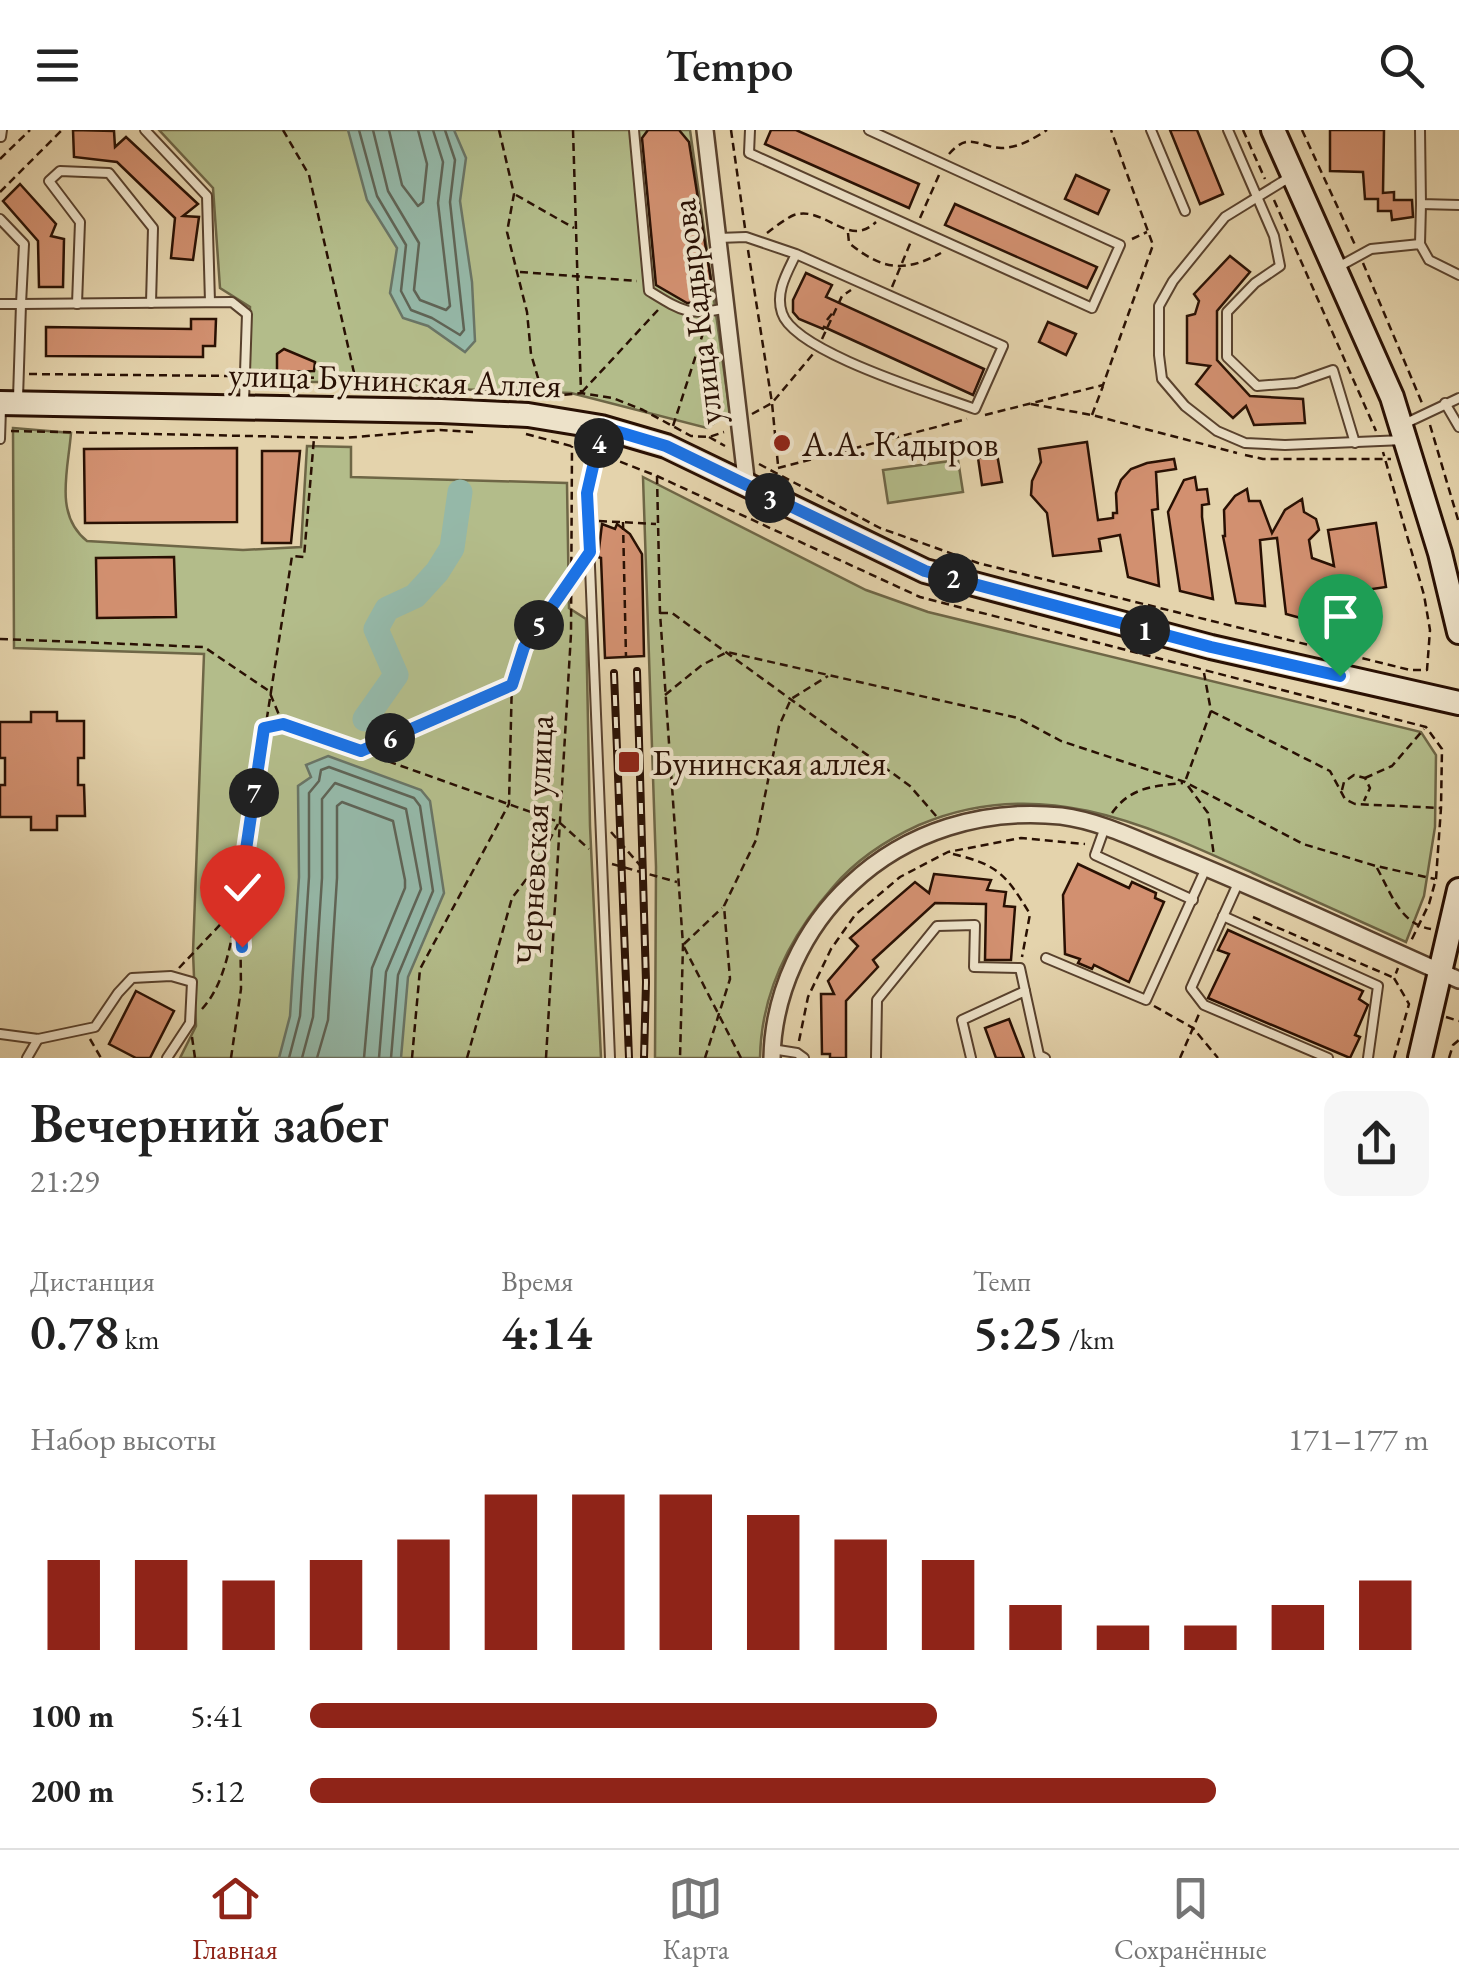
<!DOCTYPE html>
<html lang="ru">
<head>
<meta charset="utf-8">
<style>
	body { margin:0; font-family:"EB Garamond",serif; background:#f6f6f6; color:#222; height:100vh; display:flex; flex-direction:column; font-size:38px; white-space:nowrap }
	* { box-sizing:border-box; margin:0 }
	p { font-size:32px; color:#767676 }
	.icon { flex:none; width:55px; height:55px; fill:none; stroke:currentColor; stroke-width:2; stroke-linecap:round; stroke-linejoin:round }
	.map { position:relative; height:928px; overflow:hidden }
	.sheet { display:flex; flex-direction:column; background:#fff; flex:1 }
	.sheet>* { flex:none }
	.pin { position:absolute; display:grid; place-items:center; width:85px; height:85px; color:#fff; margin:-102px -42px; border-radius:50% 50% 50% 0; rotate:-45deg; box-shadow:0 0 10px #0007 }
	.pin .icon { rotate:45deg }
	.km { position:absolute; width:50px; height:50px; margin:-25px; border-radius:50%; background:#222; color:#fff; font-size:28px; line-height:50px; text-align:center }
	.round { display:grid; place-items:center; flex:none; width:105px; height:105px; border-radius:20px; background:#f6f6f6 }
	.head { display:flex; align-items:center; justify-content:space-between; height:170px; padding:0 30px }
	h1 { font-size:55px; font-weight:600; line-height:75px }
	.figures { display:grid; grid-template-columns:repeat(3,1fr); gap:15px; height:170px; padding:10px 30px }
	.figures div { display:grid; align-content:center }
	.figures b { font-size:50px; font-weight:600 }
	.figures small { font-size:28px; font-weight:400 }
	.figures p { font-size:28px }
	.chart { height:280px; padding:20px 30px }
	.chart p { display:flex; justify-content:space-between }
	.chart svg { width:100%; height:180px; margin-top:10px; stroke:#8f2418; stroke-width:6 }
	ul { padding:0 30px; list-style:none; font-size:32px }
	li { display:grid; grid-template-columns:160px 120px 1fr; align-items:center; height:75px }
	li i { height:25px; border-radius:12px; background:#8f2418 }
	header { display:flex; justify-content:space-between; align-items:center; height:130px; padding:0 30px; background:#fff; font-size:45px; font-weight:600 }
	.tab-bar { display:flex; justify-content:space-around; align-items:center; height:140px; border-top:2px solid #e0e0e0; background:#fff; font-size:28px; color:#767676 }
	.tab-bar a { display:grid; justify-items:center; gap:5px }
	.tab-bar .current { color:#8f2418 }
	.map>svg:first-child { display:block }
	.green { fill:#b3bc8a; stroke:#6e6646; stroke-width:2.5 }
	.water { fill:#95b8a8; stroke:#6a7566; stroke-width:2.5 }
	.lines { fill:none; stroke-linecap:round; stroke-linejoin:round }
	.shore { stroke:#5f6456; stroke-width:2.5 }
	.river { stroke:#95b8a8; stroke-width:25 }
	.building { fill:#d29070; stroke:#291003; stroke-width:2.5 }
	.lane-casing { stroke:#58412d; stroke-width:12 }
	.street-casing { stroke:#58412d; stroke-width:20 }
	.secondary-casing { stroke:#291003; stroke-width:28 }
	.path { stroke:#291003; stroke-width:2.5; stroke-dasharray:8 5; stroke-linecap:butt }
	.lane { stroke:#ede2c9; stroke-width:8 }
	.street { stroke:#ede2c9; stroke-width:15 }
	.secondary { stroke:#ede2c9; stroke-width:22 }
	.rail-casing { stroke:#291003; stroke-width:8 }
	.rail { stroke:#ede2c9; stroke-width:4; stroke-dasharray:11; stroke-linecap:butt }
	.route-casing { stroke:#fff; stroke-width:20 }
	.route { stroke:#1a73e8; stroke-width:12 }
	.poi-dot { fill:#8f2418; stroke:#ede2c9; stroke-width:4 }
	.labels { text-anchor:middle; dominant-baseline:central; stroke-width:8; stroke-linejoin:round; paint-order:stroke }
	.street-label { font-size:35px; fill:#291003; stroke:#ede2c9 }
	.poi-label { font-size:35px; fill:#291003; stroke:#ede2c9; text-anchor:start }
</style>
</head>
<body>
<header><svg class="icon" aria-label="menu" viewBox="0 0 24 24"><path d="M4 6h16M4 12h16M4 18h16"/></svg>Tempo<svg class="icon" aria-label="search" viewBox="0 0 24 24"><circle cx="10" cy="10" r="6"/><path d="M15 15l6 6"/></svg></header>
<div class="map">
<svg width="1459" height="928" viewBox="0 0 1459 928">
	<rect width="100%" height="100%" fill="#e4d3ac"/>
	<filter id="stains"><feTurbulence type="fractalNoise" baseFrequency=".002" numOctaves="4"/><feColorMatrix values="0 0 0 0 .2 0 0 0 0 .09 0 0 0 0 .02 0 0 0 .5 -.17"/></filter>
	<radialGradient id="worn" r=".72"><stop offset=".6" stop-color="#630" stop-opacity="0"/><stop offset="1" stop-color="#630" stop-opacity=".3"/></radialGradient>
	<g class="green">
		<path d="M 159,0 L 690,0 L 730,283 L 707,298 L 571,263 L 394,257 L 348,252 L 248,252 L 250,177 L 220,158 L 213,58 Z"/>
		<path d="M 13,298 L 71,303 C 68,341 54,385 87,411 L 243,420 L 301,417 L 307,316 L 351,317 L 351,347 L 567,353 L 569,478 L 586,489 L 590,696 L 601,928 L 180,928 L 196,896 L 193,822 L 204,524 L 14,518 Z"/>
		<path d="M 958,330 L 963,362 L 888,373 L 883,340 Z"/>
		<path d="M 643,347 L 866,460 L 928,482 L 1421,602 L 1436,625 L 1435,697 L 1424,766 L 1406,812 C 1355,789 1304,766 1253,743 C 1143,693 1038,644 919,695 C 886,710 856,730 833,757 C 790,806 761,862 760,928 L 655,928 L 656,737 Z"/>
	</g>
	<g class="water">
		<path d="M 348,0 L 454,0 L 466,28 L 460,71 L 472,152 L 475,211 L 465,222 L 428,196 L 403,188 L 390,163 L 397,118 L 367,70 Z"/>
		<path d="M 328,626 L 421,660 L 430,671 L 444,763 L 408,847 L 401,928 L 279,928 L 290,886 L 299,747 L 298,656 L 311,647 L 306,635 Z"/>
	</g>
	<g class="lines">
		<g class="shore">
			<path d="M 359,0 L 377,66 L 406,115 L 401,161 L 411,180 L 432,188 L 460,205 L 464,200 L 450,72 L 455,30 L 445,0"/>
			<path d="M 373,0 L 388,61 L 419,113 L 414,160 L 420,170 L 446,180 L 450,176 L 438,73 L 443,32 L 433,0"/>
			<path d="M 389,0 L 402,55 L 418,76 L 423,72 L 427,34 L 418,0"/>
			<path d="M 289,928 L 300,886 L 309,747 L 309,663 L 319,651 L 321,640 L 329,637 L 414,668 L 420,676 L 433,761 L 398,845 L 391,928"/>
			<path d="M 302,928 L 313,887 L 322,748 L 322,669 L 335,653 L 406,679 L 421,759 L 386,842 L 379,928"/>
			<path d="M 317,928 L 328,890 L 337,748 L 337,676 L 342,672 L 393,691 L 405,750 L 405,758 L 372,838 L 364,928"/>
		</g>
		<path class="river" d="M 365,589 L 396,545 L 376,499 L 387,479 L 415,466 L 437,442 L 452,418 L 460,362"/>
	</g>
	<g class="building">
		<path d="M 73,0 L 114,1 L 115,17 L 126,7 L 198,74 L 183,86 L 199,87 L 193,130 L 171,128 L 175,88 L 117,32 L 74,27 Z"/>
		<path d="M 648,0 L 679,0 L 689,12 L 712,157 L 702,172 L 687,173 L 656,155 L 642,8 Z"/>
		<path d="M 771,0 L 796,0 L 919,54 L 909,78 L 765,14 Z"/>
		<path d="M 1170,0 L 1197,0 L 1223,64 L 1200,74 Z"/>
		<path d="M 1330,0 L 1384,0 L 1383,63 L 1394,62 L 1394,70 L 1412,70 L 1413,87 L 1392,90 L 1391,81 L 1378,81 L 1378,69 L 1365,69 L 1363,42 L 1330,41 Z"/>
		<path d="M 1076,45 L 1109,60 L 1098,84 L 1065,69 Z"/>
		<path d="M 20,54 L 56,94 L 51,106 L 64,109 L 63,157 L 39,157 L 38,111 L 3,71 Z"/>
		<path d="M 955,74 L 1097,137 L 1087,158 L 945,95 Z"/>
		<path d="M 1230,126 L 1250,142 L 1217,181 L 1217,230 L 1250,266 L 1303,269 L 1305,293 L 1254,295 L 1246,276 L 1233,288 L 1196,254 L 1210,236 L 1187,233 L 1187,186 L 1195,184 L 1199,171 L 1194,164 Z"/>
		<path d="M 806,143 L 832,155 L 826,167 L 984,239 L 973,265 L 824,197 L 823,199 L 799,189 L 793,182 L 793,170 Z"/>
		<path d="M 191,189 L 216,189 L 215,216 L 203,216 L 203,227 L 46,226 L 46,197 L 191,199 Z"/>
		<path d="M 1048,192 L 1076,204 L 1066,225 L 1039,212 Z"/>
		<path d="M 284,219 L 315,232 L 314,241 L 277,242 L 277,224 Z"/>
		<path d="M 1087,312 L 1098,390 L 1113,388 L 1113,383 L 1117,383 L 1116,363 L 1121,350 L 1131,339 L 1147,333 L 1174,329 L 1176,339 L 1156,342 L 1158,379 L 1152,380 L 1159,456 L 1128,447 L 1120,405 L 1099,409 L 1101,421 L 1053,426 L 1047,383 L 1031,365 L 1032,351 L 1041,332 L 1039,319 Z"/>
		<path d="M 237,318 L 237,392 L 85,393 L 84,319 Z"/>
		<path d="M 262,321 L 300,321 L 291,413 L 262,413 Z"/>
		<path d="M 997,324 L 1002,352 L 982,355 L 978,328 Z"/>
		<path d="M 1195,347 L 1197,360 L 1207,359 L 1209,374 L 1202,375 L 1202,387 L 1213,469 L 1180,461 L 1168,382 L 1184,350 Z"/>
		<path d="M 1247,359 L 1249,371 L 1260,371 L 1272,403 L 1285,380 L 1302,369 L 1304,382 L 1316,389 L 1319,400 L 1309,410 L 1312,428 L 1334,436 L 1328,400 L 1376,393 L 1386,457 L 1318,467 L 1319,493 L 1286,484 L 1277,408 L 1260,410 L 1265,476 L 1236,473 L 1223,406 L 1225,406 L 1224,380 L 1235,366 Z"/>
		<path d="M 602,394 L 615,399 L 617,394 L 630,404 L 642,424 L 644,526 L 605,528 L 601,428 L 598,427 Z"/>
		<path d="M 174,427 L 176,487 L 97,488 L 96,428 Z"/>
		<path d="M 31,582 L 57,582 L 57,591 L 84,591 L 84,628 L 78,628 L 78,655 L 84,655 L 85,686 L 57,686 L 57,700 L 31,700 L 31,687 L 0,687 L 0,655 L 5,655 L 5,628 L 0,628 L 0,592 L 31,592 Z"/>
		<path d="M 1078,734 L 1129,758 L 1132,752 L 1156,763 L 1155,768 L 1164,772 L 1129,852 L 1094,835 L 1092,839 L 1078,833 L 1080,829 L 1065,824 L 1063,765 Z"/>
		<path d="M 934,744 L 991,750 L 987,760 L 1006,762 L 1004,776 L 1015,777 L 1011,830 L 985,830 L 986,774 L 935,773 L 873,830 L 878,837 L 846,871 L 846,928 L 830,928 L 830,924 L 822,924 L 821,864 L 834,864 L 828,851 L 858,816 L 850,808 L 915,752 L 929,763 Z"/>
		<path d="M 1228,800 L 1363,861 L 1359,869 L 1368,875 L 1355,905 L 1360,907 L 1350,928 L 1208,868 L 1229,824 L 1218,820 Z"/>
		<path d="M 136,861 L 174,881 L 150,928 L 136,928 L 109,914 Z"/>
		<path d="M 1009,889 L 1024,928 L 996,928 L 985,898 Z"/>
	</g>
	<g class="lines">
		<g class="lane-casing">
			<g id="lane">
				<path d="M 145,0 L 207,66 L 210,172"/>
				<path d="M 634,0 L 649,161 C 680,180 689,187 726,178"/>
				<path d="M 750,0 L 749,23 L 1092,178 L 1120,115 L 869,0"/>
				<path d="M 1151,0 L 1185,81"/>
				<path d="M 1228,0 L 1274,106 L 1280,136 L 1255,153 L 1227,182 L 1227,227 L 1257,256 L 1296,253 L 1333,240 L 1355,313"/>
				<path d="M 1420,0 L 1421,74 L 1459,75"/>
				<path d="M 1,7 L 2,0"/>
				<path d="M 1290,47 L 1225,87 L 1173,151 L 1159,176 L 1159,225 L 1162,249 L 1185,276 L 1217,301 L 1245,313 L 1285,315 L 1404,310"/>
				<path d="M 0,89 L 24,114 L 21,174 L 232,172 L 247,184 L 244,272"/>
				<path d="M 718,108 L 746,107 L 796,124 L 1003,216 L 975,279 C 935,264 794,222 782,183 C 775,162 787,143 796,124"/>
				<path d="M 1420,114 L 1421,74"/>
				<path d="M 1340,136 L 1371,119 L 1420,114 L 1429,130 L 1459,145"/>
				<path d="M 0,174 L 21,174 L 18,268"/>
				<path d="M 77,174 L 80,92 L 49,51 L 60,41 L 109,43 L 153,98 L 151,173"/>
				<path d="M 1445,273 L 1459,297"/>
				<path d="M 1404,294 L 1459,268"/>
				<path d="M 601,301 L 587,363 L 610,928"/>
				<path d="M 0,309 L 1,278"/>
				<path d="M 1105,697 L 1095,725 L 1193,770"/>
				<path d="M 1239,751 L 1191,858 L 1204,875 L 1328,928"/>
				<path d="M 1223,786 L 1378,856 L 1368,928"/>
				<path d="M 1046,828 L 1146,870 L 1206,738"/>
				<path d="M 0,904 L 38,909 L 95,897 L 118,863 L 132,848 L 171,846 L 192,852 L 190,893 L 167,928"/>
				<path d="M 772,919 L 797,923 L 804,928"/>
				<path d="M 27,928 L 38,909"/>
				<path d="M 876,928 L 877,870 L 937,796 L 975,795 L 974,837 L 1020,838 L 1025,861"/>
				<path d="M 971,928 L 962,890 L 1025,861 L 1039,925 L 1045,928"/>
			</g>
		</g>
		<g class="street-casing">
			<g id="street">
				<path d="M 705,0 L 747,357"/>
				<path d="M 772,928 C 773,863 804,797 851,754 C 907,701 984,678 1061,686 C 1100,691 1138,710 1175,725 C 1271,764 1364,808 1459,850"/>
			</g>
		</g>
		<g class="secondary-casing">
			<g id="secondary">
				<path d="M 1273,0 L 1392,267 L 1440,423 L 1459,502"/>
				<path d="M 0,273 L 441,281 L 528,285 L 601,297 L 666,316 L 925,441 L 1211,517 L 1459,573"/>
				<path d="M 1420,928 L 1459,760"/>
			</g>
		</g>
		<g class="path">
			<path d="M 283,0 L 309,45 L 355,247"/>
			<path d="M 499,0 L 514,64 L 507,102 L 527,182 L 531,224 L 543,265"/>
			<path d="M 573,0 L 581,263"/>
			<path d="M 731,0 L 745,98"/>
			<path d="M 1243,0 L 1265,49"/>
			<path d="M 1302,0 L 1356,117"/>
			<path d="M 949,24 C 969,1 978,17 1001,18 C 1018,18 1033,9 1047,0"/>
			<path d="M 0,29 L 30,0"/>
			<path d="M 0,62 L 62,0"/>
			<path d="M 516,65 L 574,98"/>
			<path d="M 1274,70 L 1376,301"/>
			<path d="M 920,88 L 939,45"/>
			<path d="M 767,103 C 775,97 785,89 794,85 C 824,75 848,119 876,92"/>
			<path d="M 848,103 L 849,113 C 882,140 904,143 941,123"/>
			<path d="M 1132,109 L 1147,102"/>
			<path d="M 748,120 L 772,273 L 778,335"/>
			<path d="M 1363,133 L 1422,273"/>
			<path d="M 520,142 L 637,151"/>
			<path d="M 892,157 L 912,109"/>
			<path d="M 827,190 L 834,181"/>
			<path d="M 822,209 L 842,166 L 851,160"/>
			<path d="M 29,244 L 236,246"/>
			<path d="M 254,246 L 355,249 L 409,261 L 543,267 L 581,263 L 613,268 L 643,280 L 691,306 L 709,307 L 724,302"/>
			<path d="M 582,262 L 658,180"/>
			<path d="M 1031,274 L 1092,285 L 1237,323"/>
			<path d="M 752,284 L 772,273 L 813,224"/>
			<path d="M 985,285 L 1103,255 L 1153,115 L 1111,0"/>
			<path d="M 1092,285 L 1103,256"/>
			<path d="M 1430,295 L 1459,393"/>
			<path d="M 673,296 L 706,194"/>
			<path d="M 11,301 L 344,308 L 440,300 L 473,302"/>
			<path d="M 526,304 L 586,320"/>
			<path d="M 709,307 L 725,316"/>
			<path d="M 1245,325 L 1263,329 L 1391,329"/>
			<path d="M 608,327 L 657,346 L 920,467 L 1426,597 L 1442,619 L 1441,678 L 1436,749 L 1429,774 L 1410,813"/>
			<path d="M 759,334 L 880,398 L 978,433 L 1410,540 L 1427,540 L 1430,500 L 1424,465 L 1383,322"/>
			<path d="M 778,338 L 967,289"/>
			<path d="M 657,346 L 660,483 L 683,815 L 680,928"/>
			<path d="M 599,391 L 656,394"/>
			<path d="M 623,392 L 626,527"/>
			<path d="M 660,483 L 672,483 L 910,656 L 937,687"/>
			<path d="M 0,509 L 204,517 L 269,561 L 282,592"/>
			<path d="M 665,565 L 702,535 L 727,522 L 1018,588 L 1061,611 L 1185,652 L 1303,714 L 1376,736 L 1435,749"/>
			<path d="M 1211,581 L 1330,641 L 1345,669 L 1355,674 L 1440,678"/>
			<path d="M 265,597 L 283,594 L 559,692 L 589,719"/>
			<path d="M 362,620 L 510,555"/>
			<path d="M 1365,648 L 1392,636 L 1424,599"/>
			<path d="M 1186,649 L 1211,581 L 1204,543"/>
			<path d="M 1188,656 L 1208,683 L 1214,726"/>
			<path d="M 1342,660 L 1344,652 L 1354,645 L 1365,648 L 1370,658 L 1364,671"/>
			<path d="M 1112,683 C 1130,657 1154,656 1183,653"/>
			<path d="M 611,702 L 645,741"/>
			<path d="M 953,724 C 999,735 1006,745 1030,784 L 1022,827"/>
			<path d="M 612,734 L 677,752"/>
			<path d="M 1377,738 C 1391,763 1400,794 1431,799"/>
			<path d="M 1253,787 L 1392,847"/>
			<path d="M 684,814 L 722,778"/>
			<path d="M 684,817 L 741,928"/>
			<path d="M 179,838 L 235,779"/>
			<path d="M 1154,876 L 1193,898 L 1218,928"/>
			<path d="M 202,879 C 226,853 231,810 238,775 L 292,426 L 304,427 L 314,308"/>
			<path d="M 1446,887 L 1459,891"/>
			<path d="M 192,907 L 195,928"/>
			<path d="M 90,909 L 101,928"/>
			<path d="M 799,911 L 808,867 L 831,819 L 855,785 L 900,747 L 948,722 L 1021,708 L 1085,714"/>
			<path d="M 231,928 L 241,859 L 240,776"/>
			<path d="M 412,928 L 420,839 L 509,674 L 512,548 L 524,517 L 578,440"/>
			<path d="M 467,928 L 512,768 L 534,739 L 558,694"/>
			<path d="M 546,928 L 571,504 L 572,316"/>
			<path d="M 705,928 L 730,849 L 724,776 L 756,710 L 779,596 L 791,569 L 828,546"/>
			<path d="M 1180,928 L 1199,884"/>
			<path d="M 1394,928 L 1409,874 L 1394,848 L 1398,838"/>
			<path d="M 1449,928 L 1453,915 L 1459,910"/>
		</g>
		<use href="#lane" class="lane"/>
		<use href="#street" class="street"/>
		<use href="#secondary" class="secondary"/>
		<g class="rail-casing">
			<g id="rail">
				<path d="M 637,541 L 646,852 L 644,928"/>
				<path d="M 614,543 L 629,928"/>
			</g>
		</g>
		<use href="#rail" class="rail"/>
	</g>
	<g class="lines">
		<g class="route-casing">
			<path id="route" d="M 242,817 L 239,767 L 264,598 L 283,594 L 361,621 L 512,555 L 524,517 L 590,422 L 587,363 L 602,297 L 666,316 L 925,441 L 1211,517 L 1340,546"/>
		</g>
		<use href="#route" class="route"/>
	</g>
	<g class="poi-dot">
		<circle cx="782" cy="313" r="10"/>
		<rect x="617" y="620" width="24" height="24" rx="5"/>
	</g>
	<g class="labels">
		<g class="street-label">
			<text transform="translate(696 182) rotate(-97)">улица Кадырова</text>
			<text transform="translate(395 249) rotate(2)">улица Бунинская Аллея</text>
			<text transform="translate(534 710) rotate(-87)">Черневская улица</text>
		</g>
		<g class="poi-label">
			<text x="802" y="313">А.А. Кадыров</text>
			<text x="652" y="632">Бунинская аллея</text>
		</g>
	</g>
	<rect width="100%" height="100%" filter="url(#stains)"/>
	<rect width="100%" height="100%" fill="url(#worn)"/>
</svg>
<div class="pin" style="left:1340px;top:546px;background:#1e9e55"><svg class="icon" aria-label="arrive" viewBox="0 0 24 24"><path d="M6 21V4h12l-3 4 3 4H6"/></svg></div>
<div class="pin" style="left:242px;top:817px;background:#d93025"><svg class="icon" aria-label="check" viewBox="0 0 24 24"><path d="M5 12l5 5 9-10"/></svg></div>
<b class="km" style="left:1145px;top:500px">1</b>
<b class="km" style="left:953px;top:448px">2</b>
<b class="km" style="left:770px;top:368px">3</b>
<b class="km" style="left:599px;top:313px">4</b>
<b class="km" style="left:539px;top:495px">5</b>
<b class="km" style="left:390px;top:608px">6</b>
<b class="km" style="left:254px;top:663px">7</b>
</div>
<section class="sheet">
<div class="head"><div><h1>Вечерний забег</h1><p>21:29</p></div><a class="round"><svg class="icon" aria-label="share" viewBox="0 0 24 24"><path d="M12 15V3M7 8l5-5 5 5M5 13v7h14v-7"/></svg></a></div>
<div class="figures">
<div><p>Дистанция</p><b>0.78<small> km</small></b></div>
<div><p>Время</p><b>4:14</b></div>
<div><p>Темп</p><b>5:25<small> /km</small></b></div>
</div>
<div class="chart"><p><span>Набор высоты</span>171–177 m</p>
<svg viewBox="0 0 160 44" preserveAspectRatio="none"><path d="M5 44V22M15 44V22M25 44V27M35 44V22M45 44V17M55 44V6M65 44V6M75 44V6M85 44V11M95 44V17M105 44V22M115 44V33M125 44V38M135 44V38M145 44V33M155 44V27"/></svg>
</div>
<ul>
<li><b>100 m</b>5:41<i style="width:56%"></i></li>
<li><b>200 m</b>5:12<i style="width:81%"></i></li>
</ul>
</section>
<nav class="tab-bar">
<a class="current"><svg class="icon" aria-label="home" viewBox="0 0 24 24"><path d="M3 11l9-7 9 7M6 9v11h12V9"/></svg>Главная</a>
<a><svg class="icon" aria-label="map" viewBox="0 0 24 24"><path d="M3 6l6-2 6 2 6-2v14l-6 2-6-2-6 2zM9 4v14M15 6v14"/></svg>Карта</a>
<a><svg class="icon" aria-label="saved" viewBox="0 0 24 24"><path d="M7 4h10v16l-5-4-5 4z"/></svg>Сохранённые</a>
</nav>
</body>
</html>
